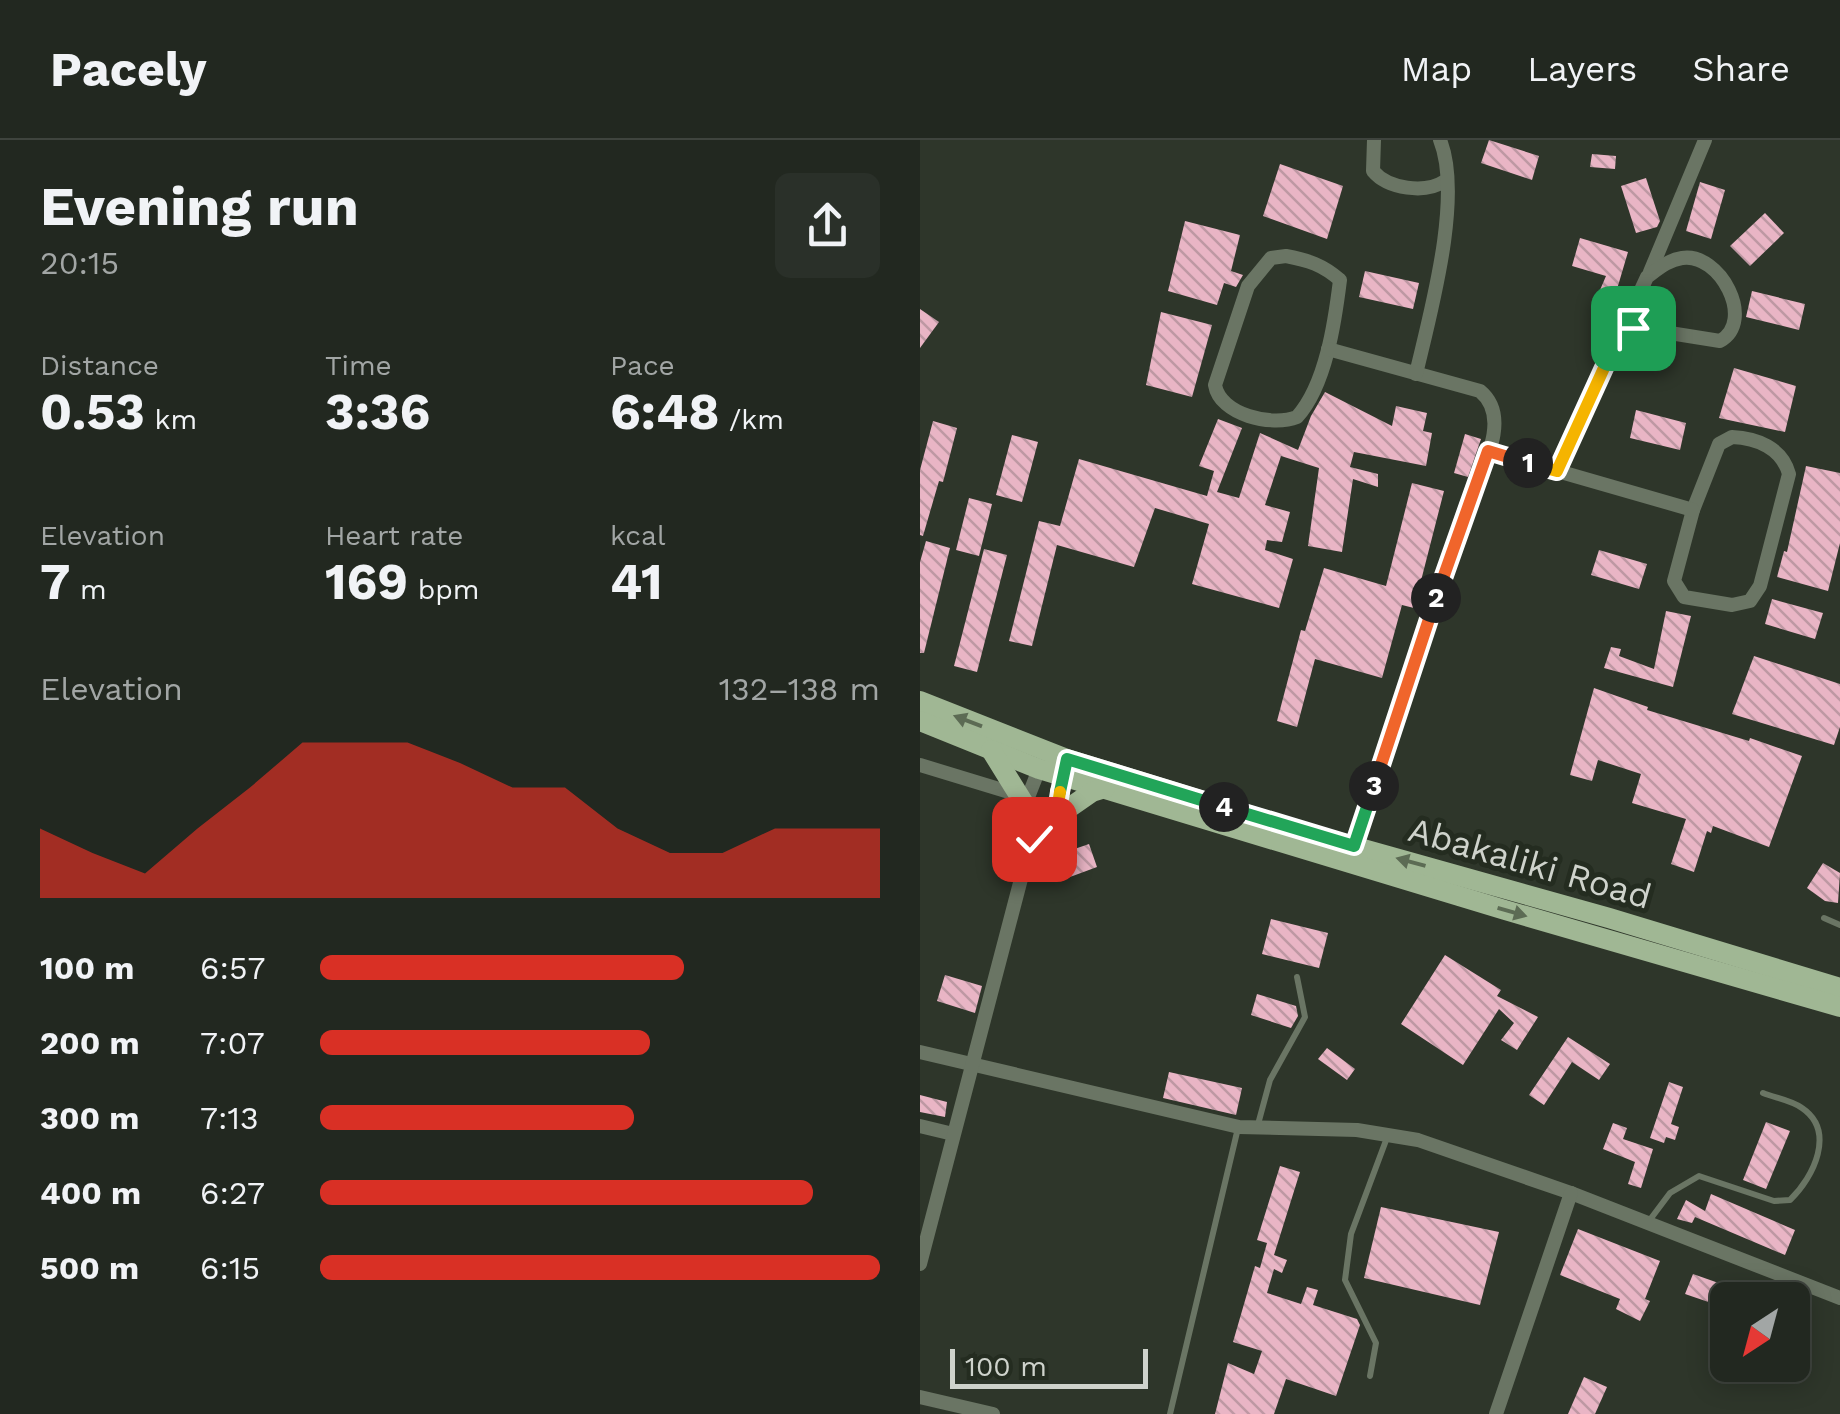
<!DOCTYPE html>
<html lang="en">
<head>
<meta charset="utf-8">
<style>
	body { margin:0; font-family:"Work Sans",sans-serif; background:#2a3029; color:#f1f3f6; height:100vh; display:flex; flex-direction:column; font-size:38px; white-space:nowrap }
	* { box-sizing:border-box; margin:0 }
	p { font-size:32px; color:#a2a6a5 }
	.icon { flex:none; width:55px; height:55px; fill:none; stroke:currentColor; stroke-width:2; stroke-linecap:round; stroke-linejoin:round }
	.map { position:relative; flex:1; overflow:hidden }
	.details { display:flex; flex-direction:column; background:#222820; width:920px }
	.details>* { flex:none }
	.needle { width:65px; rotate:216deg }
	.controls { position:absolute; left:790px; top:1142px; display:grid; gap:20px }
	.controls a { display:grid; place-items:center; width:100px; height:100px; border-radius:15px; background:#222820; box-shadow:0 5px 25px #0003,0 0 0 2px #3f443e; font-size:50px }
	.scale { position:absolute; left:30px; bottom:25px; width:198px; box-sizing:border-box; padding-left:10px; border:5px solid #cfd3cc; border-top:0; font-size:28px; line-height:35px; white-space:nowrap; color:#cfd3cc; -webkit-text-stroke:8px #242c20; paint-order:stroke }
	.pin { position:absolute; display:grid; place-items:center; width:85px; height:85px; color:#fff; margin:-42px; border-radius:20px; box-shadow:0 5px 15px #0006 }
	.km { position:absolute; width:50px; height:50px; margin:-25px; border-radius:50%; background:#222; color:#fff; font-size:28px; line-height:50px; text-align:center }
	.round { display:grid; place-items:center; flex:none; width:105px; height:105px; border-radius:15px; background:#2a3029 }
	.overview { display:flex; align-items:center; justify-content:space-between; height:170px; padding:0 40px }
	h1 { font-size:55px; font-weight:700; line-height:75px }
	.metrics { display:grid; grid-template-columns:repeat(3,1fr); gap:15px; height:170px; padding:10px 40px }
	.metrics div { display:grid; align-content:center }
	.metrics b { font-size:50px; font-weight:700 }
	.metrics small { font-size:28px; font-weight:400 }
	.metrics p { font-size:28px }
	.chart { height:280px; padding:20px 40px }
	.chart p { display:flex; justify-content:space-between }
	.chart svg { width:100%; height:180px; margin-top:10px; fill:#d93025; opacity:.7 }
	ul { padding:0 40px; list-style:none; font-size:32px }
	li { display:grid; grid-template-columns:160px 120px 1fr; align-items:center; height:75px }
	li i { height:25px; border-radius:12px; background:#d93025 }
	header { display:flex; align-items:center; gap:60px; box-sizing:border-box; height:140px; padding:0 50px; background:#222820; border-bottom:2px solid #3f443e }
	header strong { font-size:48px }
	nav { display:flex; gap:55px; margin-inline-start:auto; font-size:35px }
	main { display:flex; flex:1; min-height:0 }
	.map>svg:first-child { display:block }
	.building { fill:url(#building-back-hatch) }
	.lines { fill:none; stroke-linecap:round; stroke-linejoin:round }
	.service { stroke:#6a7564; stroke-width:6 }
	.minor { stroke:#6a7564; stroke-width:14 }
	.primary { stroke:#a0b794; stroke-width:20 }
	.oneway { fill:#5c6b54 }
	.split-1-casing { stroke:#fff; stroke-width:20 }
	.split-2-casing { stroke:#fff; stroke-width:20 }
	.split-3-casing { stroke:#fff; stroke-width:20 }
	.split-4-casing { stroke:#fff; stroke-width:20 }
	.split-5-casing { stroke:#fff; stroke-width:20 }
	.split-6-casing { stroke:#fff; stroke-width:20 }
	.split-1 { stroke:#f5b400; stroke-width:12 }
	.split-2 { stroke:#f0652b; stroke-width:12 }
	.split-3 { stroke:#f0652b; stroke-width:12 }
	.split-4 { stroke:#22a559; stroke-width:12 }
	.split-5 { stroke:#22a559; stroke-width:12 }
	.split-6 { stroke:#f5b400; stroke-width:12 }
	.labels { text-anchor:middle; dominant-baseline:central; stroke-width:10; stroke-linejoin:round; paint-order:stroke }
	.street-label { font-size:35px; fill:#cfd3cc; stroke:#242c20 }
</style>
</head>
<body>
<header>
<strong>Pacely</strong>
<nav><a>Map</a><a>Layers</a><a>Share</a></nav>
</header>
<main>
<section class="details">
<div class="overview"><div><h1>Evening run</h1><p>20:15</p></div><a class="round"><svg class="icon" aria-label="share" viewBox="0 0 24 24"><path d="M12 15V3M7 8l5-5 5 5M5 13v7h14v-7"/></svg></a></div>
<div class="metrics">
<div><p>Distance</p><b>0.53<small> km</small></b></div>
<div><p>Time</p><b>3:36</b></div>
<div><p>Pace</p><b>6:48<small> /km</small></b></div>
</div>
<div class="metrics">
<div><p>Elevation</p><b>7<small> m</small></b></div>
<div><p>Heart rate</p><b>169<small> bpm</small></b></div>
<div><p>kcal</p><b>41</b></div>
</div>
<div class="chart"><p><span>Elevation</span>132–138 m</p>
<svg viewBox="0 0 160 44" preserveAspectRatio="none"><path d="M0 44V27L10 33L20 38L30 27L40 17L50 6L60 6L70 6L80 11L90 17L100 17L110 27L120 33L130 33L140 27L150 27L160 27V44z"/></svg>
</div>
<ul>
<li><b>100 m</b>6:57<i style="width:65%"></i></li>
<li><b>200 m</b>7:07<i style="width:59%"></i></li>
<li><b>300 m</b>7:13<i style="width:56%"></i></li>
<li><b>400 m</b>6:27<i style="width:88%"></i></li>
<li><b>500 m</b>6:15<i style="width:100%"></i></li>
</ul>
</section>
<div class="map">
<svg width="920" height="1274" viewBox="0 0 920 1274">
	<defs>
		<pattern id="building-back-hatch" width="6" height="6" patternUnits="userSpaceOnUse" patternTransform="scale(2.5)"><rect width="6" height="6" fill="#e9b5c5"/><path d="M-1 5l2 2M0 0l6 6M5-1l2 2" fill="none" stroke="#be98a3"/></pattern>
	</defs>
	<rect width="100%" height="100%" fill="#2e362a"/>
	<g class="building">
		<path d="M 569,0 L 619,16 L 612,40 L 561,23 Z"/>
		<path d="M 672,14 L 696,16 L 695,29 L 670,27 Z"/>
		<path d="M 360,24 L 423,46 L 407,99 L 343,76 Z"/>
		<path d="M 726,38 L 740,81 L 737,87 L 716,93 L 701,46 Z"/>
		<path d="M 780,42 L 805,50 L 791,99 L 766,91 Z"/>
		<path d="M 845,73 L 864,93 L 830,126 L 810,106 Z"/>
		<path d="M 265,81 L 320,95 L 311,131 L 323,135 L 316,147 L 304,143 L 297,165 L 248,151 Z"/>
		<path d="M 660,98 L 708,112 L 695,156 L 680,150 L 686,136 L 652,126 Z"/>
		<path d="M 445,131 L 499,143 L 493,169 L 439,157 Z"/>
		<path d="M 832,151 L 885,164 L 879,190 L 826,177 Z"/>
		<path d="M 0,169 L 19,182 L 0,208 Z"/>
		<path d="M 241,172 L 292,185 L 272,257 L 226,245 Z"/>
		<path d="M 814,228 L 876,246 L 865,292 L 799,278 Z"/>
		<path d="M 405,252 L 472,286 L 476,266 L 507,273 L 503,291 L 512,293 L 506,326 L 434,312 L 430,327 L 458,334 L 458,347 L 433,339 L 422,412 L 388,406 L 399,328 L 361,316 L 345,365 L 370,372 L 362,402 L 347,400 L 345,410 L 373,419 L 359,468 L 272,444 L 289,384 L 235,368 L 214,427 L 137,405 L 112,506 L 89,501 L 119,381 L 140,386 L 159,319 L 287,356 L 294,331 L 279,326 L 298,279 L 322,288 L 297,352 L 319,358 L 340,293 L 378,310 L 391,276 Z"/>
		<path d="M 716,270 L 766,283 L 760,310 L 710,298 Z"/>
		<path d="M 13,281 L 37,288 L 23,342 L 19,341 L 3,396 L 0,395 L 0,330 Z"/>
		<path d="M 545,294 L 561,299 L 548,337 L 534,333 Z"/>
		<path d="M 92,295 L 118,302 L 102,362 L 76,355 Z"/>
		<path d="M 886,326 L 920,333 L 920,403 L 908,451 L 857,437 L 864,411 L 867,412 Z"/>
		<path d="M 492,343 L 524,351 L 494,468 L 482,465 L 462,538 L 395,519 L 377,587 L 357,581 L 381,490 L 385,491 L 404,428 L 466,446 Z"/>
		<path d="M 49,358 L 72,364 L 59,416 L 36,410 Z"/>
		<path d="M 6,401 L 30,408 L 4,513 L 0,513 L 0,422 Z"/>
		<path d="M 64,409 L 87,415 L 57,532 L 34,526 Z"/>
		<path d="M 679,410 L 727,424 L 719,449 L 671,435 Z"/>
		<path d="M 852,459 L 903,473 L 895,499 L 845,484 Z"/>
		<path d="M 746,471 L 771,476 L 753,547 L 684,528 L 691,507 L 701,509 L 699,516 L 734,529 Z"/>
		<path d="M 834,516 L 920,544 L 920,587 L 914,605 L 812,574 Z"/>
		<path d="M 674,548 L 728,567 L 727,570 L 829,601 L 830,598 L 882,616 L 849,707 L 793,686 L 791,693 L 787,691 L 774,732 L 751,724 L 766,679 L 712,663 L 721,634 L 678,620 L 672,641 L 650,635 Z"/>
		<path d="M 169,704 L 177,727 L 142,740 L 134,716 Z"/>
		<path d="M 903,723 L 920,733 L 918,763 L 905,761 L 887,748 Z"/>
		<path d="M 351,779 L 408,793 L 399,828 L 342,814 Z"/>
		<path d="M 525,815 L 581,850 L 577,856 L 618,877 L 597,910 L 581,900 L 594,883 L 579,869 L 543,925 L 481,884 Z"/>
		<path d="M 25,835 L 62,846 L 55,873 L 17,861 Z"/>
		<path d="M 337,854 L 376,866 L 378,876 L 371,888 L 331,875 Z"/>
		<path d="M 648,897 L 690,924 L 679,940 L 652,922 L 624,965 L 609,955 Z"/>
		<path d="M 407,908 L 435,929 L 427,940 L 398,919 Z"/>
		<path d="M 249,932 L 322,948 L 316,975 L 243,958 Z"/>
		<path d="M 749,942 L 763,947 L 751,984 L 759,987 L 755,1000 L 746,997 L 744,1003 L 730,998 Z"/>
		<path d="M 0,955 L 27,962 L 25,977 L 0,972 Z"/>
		<path d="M 846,982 L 870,991 L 846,1049 L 823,1040 Z"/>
		<path d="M 693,983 L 707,988 L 703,999 L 733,1009 L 721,1048 L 708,1044 L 715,1022 L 683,1009 Z"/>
		<path d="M 360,1026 L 380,1032 L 354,1115 L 367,1120 L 362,1133 L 354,1129 L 347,1153 L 381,1164 L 387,1147 L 398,1150 L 393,1165 L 437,1179 L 440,1185 L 416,1256 L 366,1239 L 354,1274 L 295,1274 L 308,1223 L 334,1234 L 342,1211 L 313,1202 L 335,1126 L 340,1128 L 347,1103 L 337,1100 Z"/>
		<path d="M 791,1054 L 875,1090 L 865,1115 L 775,1077 L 772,1083 L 757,1079 L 766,1060 L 785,1071 Z"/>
		<path d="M 461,1067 L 579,1092 L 560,1165 L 444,1138 Z"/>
		<path d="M 658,1089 L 740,1121 L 725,1159 L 730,1161 L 720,1181 L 696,1169 L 700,1159 L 640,1135 Z"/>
		<path d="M 773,1134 L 810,1147 L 803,1167 L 765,1154 Z"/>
		<path d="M 872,1170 L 892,1177 L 885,1195 L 872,1190 Z"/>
		<path d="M 664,1237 L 687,1247 L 675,1274 L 648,1274 Z"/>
	</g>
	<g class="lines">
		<g class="service">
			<path d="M 904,778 L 920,785"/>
			<path d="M 337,988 L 350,940 L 385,877 L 377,837"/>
			<path d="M 729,1081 L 750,1053 L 779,1036 L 854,1061 L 870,1060 C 894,1037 916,991 882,968 C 871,960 855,958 843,953"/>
			<path d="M 450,1236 L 456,1203 L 425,1140 L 431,1094 L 468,995"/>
			<path d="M 250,1274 L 318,988"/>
		</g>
		<g class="minor">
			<path d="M 454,0 L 453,31 C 468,49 505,54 525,41"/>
			<path d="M 366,116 C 388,120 403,125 420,140 C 415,181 406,245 377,277 C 352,287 300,275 295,245 L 328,146 L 351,118 Z"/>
			<path d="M 730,132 L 785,0"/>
			<path d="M 408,209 L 560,251 C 594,279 559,333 547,366 L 434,706"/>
			<path d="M 496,234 C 510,174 543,57 520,0"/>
			<path d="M 812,297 C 837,298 862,308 869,334 L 840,446 L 830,461 L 812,465 L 764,457 L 754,441 L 773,370 L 799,304 Z"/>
			<path d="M 568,311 L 773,370"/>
			<path d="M 637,331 L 727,137 C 738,129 748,120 762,118 C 800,112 836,181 800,201 L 706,186"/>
			<path d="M 0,625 L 99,655"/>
			<path d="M 114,699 L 105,665 L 121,624"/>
			<path d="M 0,912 L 319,987 L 437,990 L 498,1000 L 651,1053 L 920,1158"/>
			<path d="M 0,986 L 33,994"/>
			<path d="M 0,1124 L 101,739 L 114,699 L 136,677 L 144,629"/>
			<path d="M 0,1257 L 73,1274"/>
			<path d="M 576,1274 L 651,1053"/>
		</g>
		<g class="primary">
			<path d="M 0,561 L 147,619 L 400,697 L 689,778 L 920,848"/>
			<path d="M 0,581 L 119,629 L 585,770 L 920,867"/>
			<path d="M 71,610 L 105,665"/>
			<path d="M 136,677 L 172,652 L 185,648"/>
		</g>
	</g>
	<defs><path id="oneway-solid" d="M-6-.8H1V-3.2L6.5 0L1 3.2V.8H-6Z" transform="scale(2.5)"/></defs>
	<g class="oneway">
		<use href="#oneway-solid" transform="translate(48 581) rotate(-159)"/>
		<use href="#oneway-solid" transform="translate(491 722) rotate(-165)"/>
		<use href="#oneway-solid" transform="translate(592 772) rotate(16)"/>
	</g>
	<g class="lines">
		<g class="split-1-casing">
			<path id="split-1" d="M 608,323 L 637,331 L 694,206 L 706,186 L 713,188"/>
		</g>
		<g class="split-2-casing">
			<path id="split-2" d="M 516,458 L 568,311 L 608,323"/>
		</g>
		<g class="split-3-casing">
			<path id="split-3" d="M 454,646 L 516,458"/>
		</g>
		<g class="split-4-casing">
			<path id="split-4" d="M 304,667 L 434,706 L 454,646"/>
		</g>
		<g class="split-5-casing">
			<path id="split-5" d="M 140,652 L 147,619 L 304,667"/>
		</g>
		<g class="split-6-casing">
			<path id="split-6" d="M 114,699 L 136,676 L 140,652"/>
		</g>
		<use href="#split-1" class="split-1"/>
		<use href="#split-2" class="split-2"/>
		<use href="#split-3" class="split-3"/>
		<use href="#split-4" class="split-4"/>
		<use href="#split-5" class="split-5"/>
		<use href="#split-6" class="split-6"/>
	</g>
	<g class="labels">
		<g class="street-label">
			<text transform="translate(610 723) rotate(16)">Abakaliki Road</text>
		</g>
	</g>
</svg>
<div class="controls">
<a><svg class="needle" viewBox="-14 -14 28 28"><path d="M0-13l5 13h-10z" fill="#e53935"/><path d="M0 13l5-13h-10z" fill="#a2a6a5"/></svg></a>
</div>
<div class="scale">100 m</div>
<div class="pin" style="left:713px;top:188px;background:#1e9e55"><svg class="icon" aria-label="arrive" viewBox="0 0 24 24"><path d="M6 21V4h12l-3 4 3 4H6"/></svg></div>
<div class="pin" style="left:114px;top:699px;background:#d93025"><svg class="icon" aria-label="check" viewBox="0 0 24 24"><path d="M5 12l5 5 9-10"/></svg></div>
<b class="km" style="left:608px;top:323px">1</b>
<b class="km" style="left:516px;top:458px">2</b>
<b class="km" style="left:454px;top:646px">3</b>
<b class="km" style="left:304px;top:667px">4</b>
</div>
</main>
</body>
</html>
